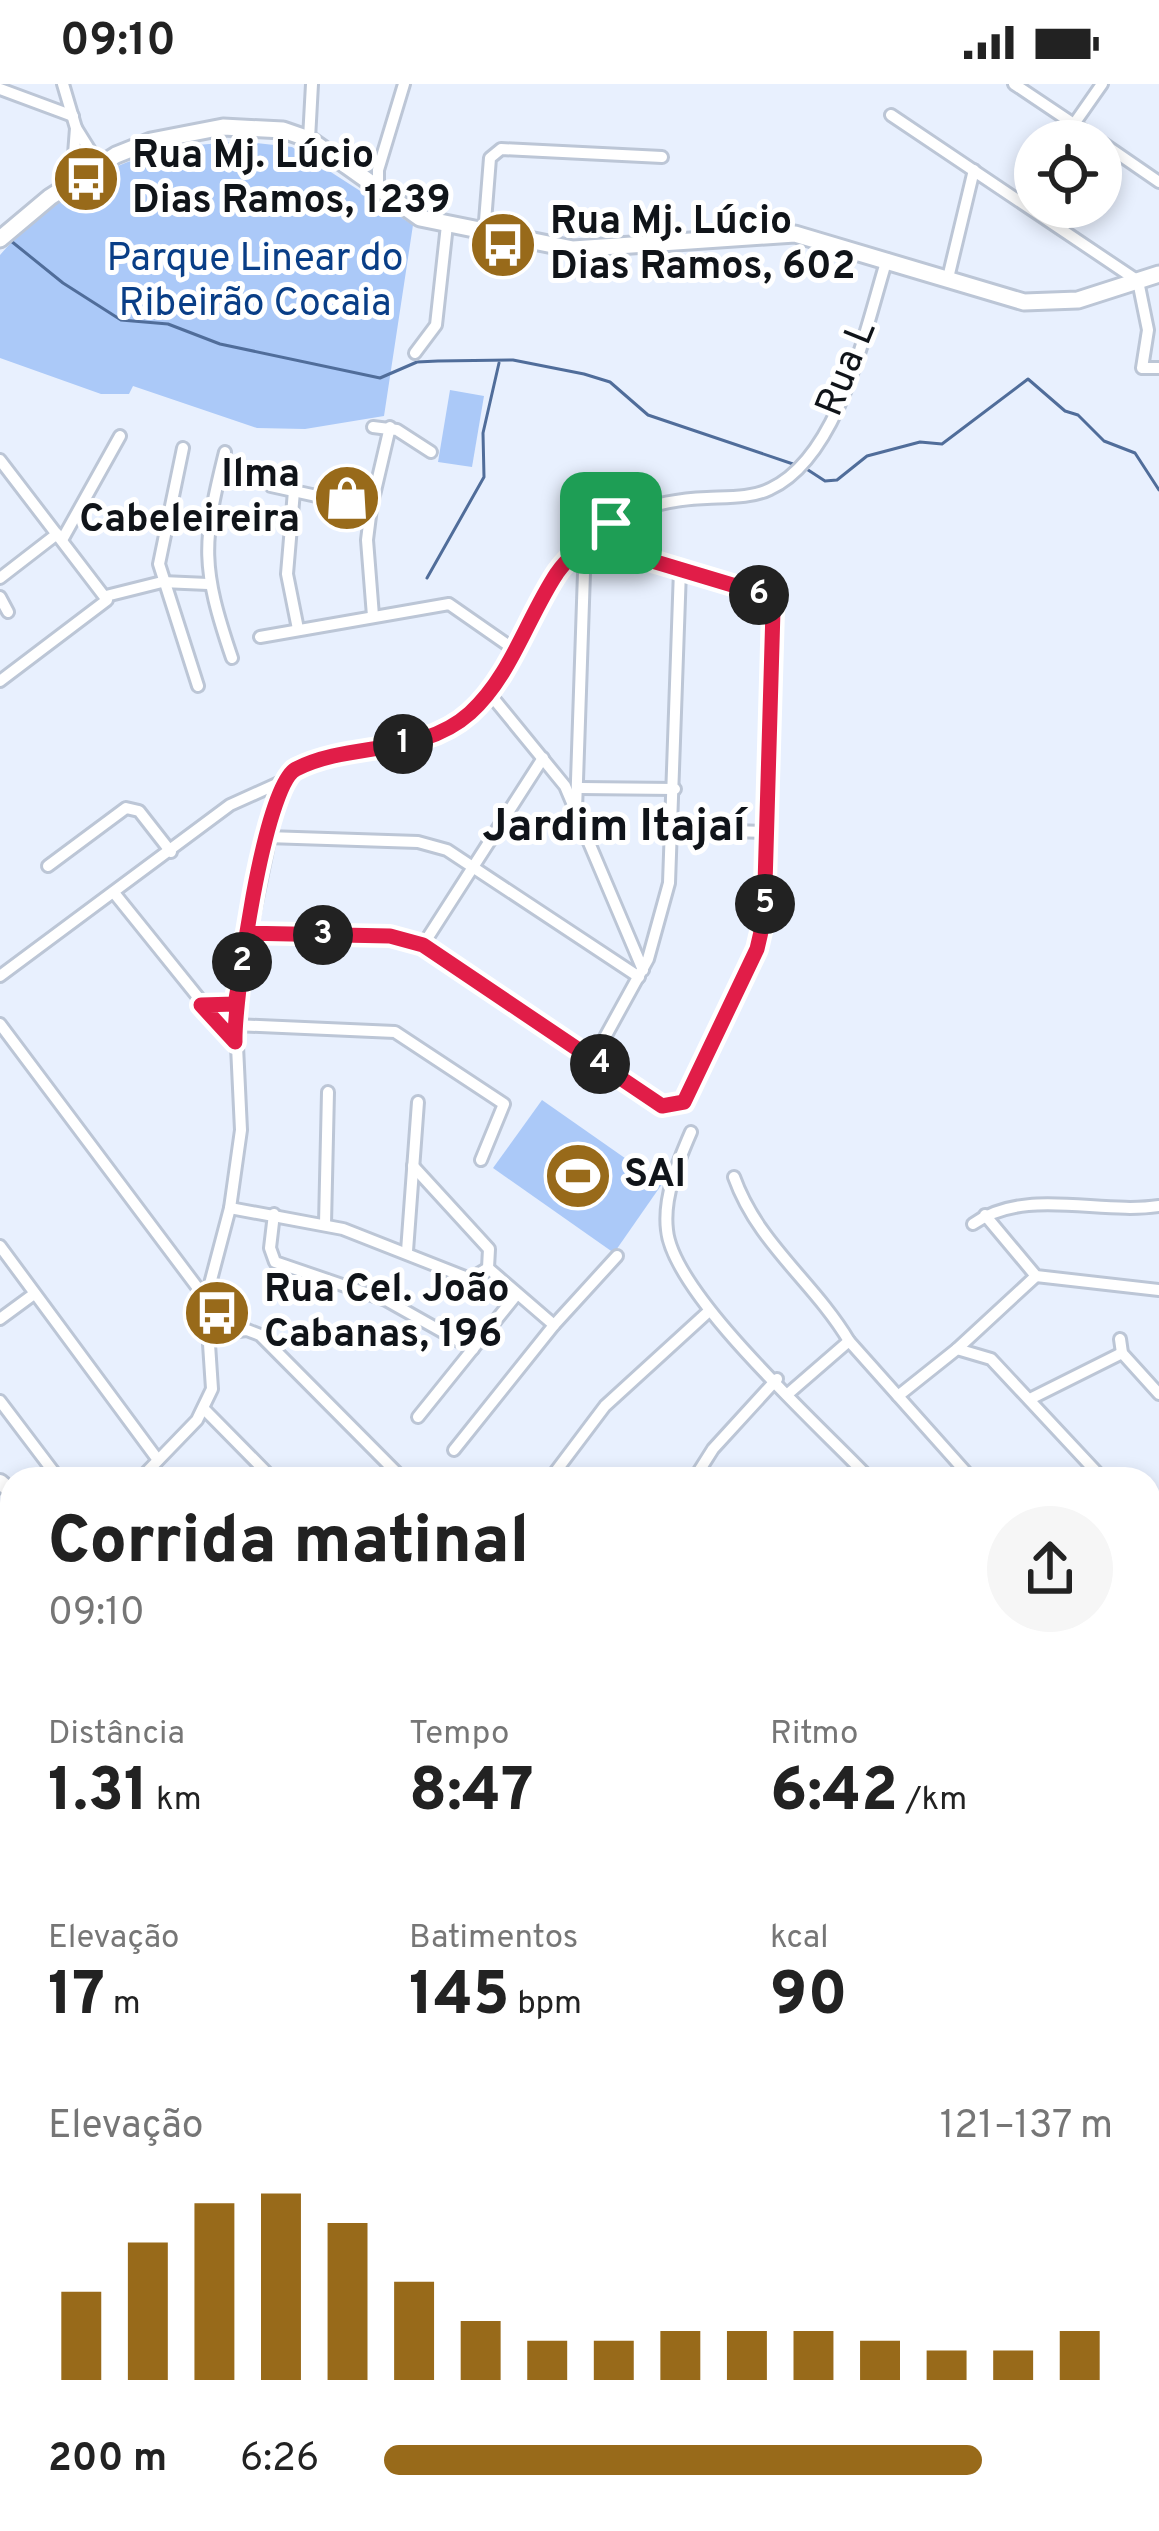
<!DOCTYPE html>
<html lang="pt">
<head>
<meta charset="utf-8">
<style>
	body { margin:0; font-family:Overpass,sans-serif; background:#f6f6f6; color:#222; height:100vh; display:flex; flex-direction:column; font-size:45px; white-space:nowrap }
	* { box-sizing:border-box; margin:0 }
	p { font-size:39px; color:#767676 }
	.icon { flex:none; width:66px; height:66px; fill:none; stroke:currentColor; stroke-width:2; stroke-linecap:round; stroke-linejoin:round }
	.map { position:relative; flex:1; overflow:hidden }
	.panel { position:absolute; left:0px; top:1383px; width:1161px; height:1065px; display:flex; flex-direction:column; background:#fff; border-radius:36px 36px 0 0; box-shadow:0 6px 18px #0003 }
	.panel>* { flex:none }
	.buttons { position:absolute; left:1014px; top:36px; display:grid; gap:24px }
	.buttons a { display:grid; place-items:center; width:108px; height:108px; border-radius:50%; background:#fff; box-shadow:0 6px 18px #0003; font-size:60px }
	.pin { position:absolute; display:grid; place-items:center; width:102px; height:102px; color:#fff; margin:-51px; border-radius:24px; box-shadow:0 6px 18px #0006 }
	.km { position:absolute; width:60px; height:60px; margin:-30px; border-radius:50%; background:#222; color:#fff; font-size:33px; line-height:60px; text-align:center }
	.round { display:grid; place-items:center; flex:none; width:126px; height:126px; border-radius:63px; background:#f6f6f6 }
	.summary { display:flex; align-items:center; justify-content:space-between; height:204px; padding:0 48px }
	h1 { font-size:66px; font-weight:800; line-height:90px }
	.metrics { display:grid; grid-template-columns:repeat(3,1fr); gap:18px; height:204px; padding:12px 48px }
	.metrics div { display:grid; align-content:center }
	.metrics b { font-size:60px; font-weight:800 }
	.metrics small { font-size:33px; font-weight:400 }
	.metrics p { font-size:33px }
	.chart { height:336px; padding:24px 48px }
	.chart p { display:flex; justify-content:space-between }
	.chart svg { width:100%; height:216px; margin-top:12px; stroke:#986a1a; stroke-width:6 }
	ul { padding:0 48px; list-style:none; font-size:39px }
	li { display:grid; grid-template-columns:192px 144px 1fr; align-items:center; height:90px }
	li i { height:30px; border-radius:15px; background:#986a1a }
	.status { display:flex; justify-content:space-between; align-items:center; height:84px; padding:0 60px; background:#fff; direction:ltr }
	.status svg { height:33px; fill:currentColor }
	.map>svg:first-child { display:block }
	.green { fill:#abc9f8 }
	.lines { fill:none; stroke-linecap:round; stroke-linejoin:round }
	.stream { stroke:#506d9a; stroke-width:3 }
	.minor-casing { stroke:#bcc6d6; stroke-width:16 }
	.tertiary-casing { stroke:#bcc6d6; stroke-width:20 }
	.secondary-casing { stroke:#bcc6d6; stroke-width:21 }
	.minor { stroke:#fff; stroke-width:10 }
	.tertiary { stroke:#fff; stroke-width:14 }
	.secondary { stroke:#fff; stroke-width:15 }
	.route-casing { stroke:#fff; stroke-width:24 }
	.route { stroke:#e11d48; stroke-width:15 }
	.labels { text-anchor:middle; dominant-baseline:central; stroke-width:10; stroke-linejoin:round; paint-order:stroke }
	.poi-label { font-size:39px; font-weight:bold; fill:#101419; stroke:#fff; text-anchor:start }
	.park-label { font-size:39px; fill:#093e87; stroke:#fff }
	.street-label { font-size:39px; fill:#101419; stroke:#fff }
	.quarter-label { font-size:45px; font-weight:bold; fill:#101419; stroke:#fff }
</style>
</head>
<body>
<div class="status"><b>09:10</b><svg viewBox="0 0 49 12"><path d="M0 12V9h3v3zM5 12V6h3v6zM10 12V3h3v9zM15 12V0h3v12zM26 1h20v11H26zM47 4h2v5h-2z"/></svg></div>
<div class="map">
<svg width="1159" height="2447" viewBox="0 0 1159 2447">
	<rect width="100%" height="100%" fill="#e8f0fe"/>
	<g class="green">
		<path d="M 247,58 L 292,63 L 413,141 L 384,332 L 305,345 L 257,344 L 133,302 L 129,310 L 101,310 L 0,274 L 0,171 C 71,92 142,59 247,58 Z"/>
		<path d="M 450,306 L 484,312 L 472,383 L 438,378 Z"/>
		<path d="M 542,1016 L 662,1100 L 614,1169 L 493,1084 Z"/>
	</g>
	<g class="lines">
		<g class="stream">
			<path d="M 11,157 L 63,199 L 121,236 L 168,240 L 220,260 L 380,294 L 417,278 L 438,277 L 513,276 L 584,290 L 610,298 L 648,331 L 793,380"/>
			<path d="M 802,382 L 825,397 L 837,396 L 867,372 L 920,358 L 942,360 L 1028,295 L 1065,327 L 1078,331 L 1104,357 L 1135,369 L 1159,406"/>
			<path d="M 427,494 L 484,393 L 483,349 L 499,279"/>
		</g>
		<g class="minor-casing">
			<g id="minor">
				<path d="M 63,0 L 76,44 L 72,97"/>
				<path d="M 1014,0 L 1099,57"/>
				<path d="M 0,5 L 73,32"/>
				<path d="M 891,31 L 1138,197 L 1148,246 L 1142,284 L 1159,284"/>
				<path d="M 1074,40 L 1102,0"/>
				<path d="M 76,44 L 99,81"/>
				<path d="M 309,55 L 312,0"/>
				<path d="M 1101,58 L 1159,98"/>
				<path d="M 378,107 L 378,86 L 404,0"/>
				<path d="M 484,150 L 490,74 L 501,65 L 662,73"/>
				<path d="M 948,194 L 974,86"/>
				<path d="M 415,269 L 436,241 L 447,141"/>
				<path d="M 373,343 L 397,346 L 431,368"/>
				<path d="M 183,364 L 159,480 L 198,602"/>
				<path d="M 225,368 C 202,460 201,483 232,574"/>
				<path d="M 0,376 L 107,516 L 0,597"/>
				<path d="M 271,402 L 371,424 L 367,456 L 373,532"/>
				<path d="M 294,407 L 287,490 L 298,545"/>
				<path d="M 371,424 L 390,343"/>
				<path d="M 62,456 L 120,352"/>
				<path d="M 0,494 L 57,450"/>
				<path d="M 106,512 L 162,498 L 208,500"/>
				<path d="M 0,513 L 8,528"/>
				<path d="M 260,553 L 449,520 L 515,566"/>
				<path d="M 489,609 L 565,702 L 643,886"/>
				<path d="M 580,704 L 675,705"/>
				<path d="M 576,726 L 585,459"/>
				<path d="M 674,745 L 767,748"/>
				<path d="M 267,753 L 418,758 L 447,766 L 639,893"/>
				<path d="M 48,782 L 126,724 L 139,727 L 171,768"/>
				<path d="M 115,810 L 235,959"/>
				<path d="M 248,849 L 390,852 L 423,861 L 662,1022 L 684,1018 L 757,865 L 764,835 L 773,526 L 749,506 L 619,467 L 610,454 L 611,439"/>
				<path d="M 423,861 L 543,674"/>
				<path d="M 0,892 L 230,721 L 281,698"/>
				<path d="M 0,940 L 206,1215"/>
				<path d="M 235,941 L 395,948 L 504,1020 L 481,1076"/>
				<path d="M 593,975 L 648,875 L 669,799 L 680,486"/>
				<path d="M 691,1048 C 678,1078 663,1113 667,1146 C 673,1211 821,1343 870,1395"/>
				<path d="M 413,1082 L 489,1165 L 488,1184"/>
				<path d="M 734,1093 C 758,1160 813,1197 849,1257"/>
				<path d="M 230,1124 L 343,1145 L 470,1195 L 488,1184 L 554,1241"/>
				<path d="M 274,1130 L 270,1164 L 275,1178 L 386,1216 L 473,1265"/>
				<path d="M 985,1131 L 1036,1192 L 1159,1206"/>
				<path d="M 325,1140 L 328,1008"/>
				<path d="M 973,1140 C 1025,1103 1099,1131 1159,1122"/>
				<path d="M 0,1162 L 158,1376"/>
				<path d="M 407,1167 L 418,1018"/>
				<path d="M 0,1235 L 34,1210"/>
				<path d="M 212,1250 L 247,1246 L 260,1251 L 403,1395"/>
				<path d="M 1120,1255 L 1122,1269 L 1159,1310"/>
				<path d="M 957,1265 L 1036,1192"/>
				<path d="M 789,1309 L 849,1257 L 972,1395"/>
				<path d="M 898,1312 L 957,1265 L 991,1275 L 1103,1395"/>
				<path d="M 1030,1315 L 1122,1269"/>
				<path d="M 0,1317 L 59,1395"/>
				<path d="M 205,1326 L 273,1395"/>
				<path d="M 418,1333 L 517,1210"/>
				<path d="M 454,1366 L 554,1241 L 617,1172"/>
				<path d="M 140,1395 L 197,1336 L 212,1305 L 206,1215 L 230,1124 L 241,1046 L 235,920 L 281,698 C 314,659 406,673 451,643 C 514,603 521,523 570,473 C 610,432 651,416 707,414 C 727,413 752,414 770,405 C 840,373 866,242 887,175"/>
				<path d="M 550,1395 L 605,1322 L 708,1228"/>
				<path d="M 694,1395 L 713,1365 L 777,1295"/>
				<path d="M 1149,1430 L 1159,1436"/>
				<path d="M 1149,1541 L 1159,1546"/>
				<path d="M 1149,1637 L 1159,1642"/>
				<path d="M 0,1654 L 12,1657"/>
				<path d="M 0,1682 L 12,1666"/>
				<path d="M 1149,1738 L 1159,1743"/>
				<path d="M 1149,1794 L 1159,1796"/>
				<path d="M 1149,1962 L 1159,1955"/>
				<path d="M 1149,2028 L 1159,2014"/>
				<path d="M 1149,2045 L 1159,2052"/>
				<path d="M 1149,2094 L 1159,2101"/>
				<path d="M 1149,2164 L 1159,2149"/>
				<path d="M 1149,2193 L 1159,2200"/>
				<path d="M 1149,2241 L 1159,2248"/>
				<path d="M 0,2256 L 12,2240"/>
				<path d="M 1149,2304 L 1159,2290"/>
				<path d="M 1149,2340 L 1159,2347"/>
				<path d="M 0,2360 L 12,2359"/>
				<path d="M 290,2436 L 290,2447"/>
				<path d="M 376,2436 L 422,2437"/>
				<path d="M 540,2436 L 541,2447"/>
				<path d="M 634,2436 L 635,2447"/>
				<path d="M 817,2436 L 822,2447"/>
				<path d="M 1137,2436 L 1153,2447"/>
				<path d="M 140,2443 L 143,2436"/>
				<path d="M 61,2447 L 65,2436"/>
				<path d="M 201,2447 L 207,2436"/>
				<path d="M 249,2447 L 249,2436"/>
				<path d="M 342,2447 L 343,2436"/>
				<path d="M 461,2447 L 461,2436"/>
				<path d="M 586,2447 L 592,2436"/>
				<path d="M 677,2447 L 677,2436"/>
				<path d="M 717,2447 L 717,2436"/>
				<path d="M 760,2447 L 761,2436"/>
				<path d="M 1016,2447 L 1022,2436"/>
			</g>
		</g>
		<g class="tertiary-casing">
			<g id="tertiary">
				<path d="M 0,1398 L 12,1408"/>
				<path d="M 1149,1876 L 1159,1870"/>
			</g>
		</g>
		<g class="secondary-casing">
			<path id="secondary" d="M 0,155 L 50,113 L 116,71 L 151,57 L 223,43 L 283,46 L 309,55 L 420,134 L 573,165 L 795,150 L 1024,218 L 1078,216 L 1159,190"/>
		</g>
		<use href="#minor" class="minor"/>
		<use href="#tertiary" class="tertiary"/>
		<use href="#secondary" class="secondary"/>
	</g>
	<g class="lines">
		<g class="route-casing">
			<path id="route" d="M 611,439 C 592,454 571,469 557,489 C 527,534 511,592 470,629 C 421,673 351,657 296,685 C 264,701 234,916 235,958 L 201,921 L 235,920 L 248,849 L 390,852 L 423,861 L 662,1022 L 684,1018 L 757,865 L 764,835 L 773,526 L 749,506 L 619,467 L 610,454 L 611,439"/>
		</g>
		<use href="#route" class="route"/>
	</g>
	<defs>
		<g id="bus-disc" transform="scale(3.45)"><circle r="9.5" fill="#986a1a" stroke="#fff"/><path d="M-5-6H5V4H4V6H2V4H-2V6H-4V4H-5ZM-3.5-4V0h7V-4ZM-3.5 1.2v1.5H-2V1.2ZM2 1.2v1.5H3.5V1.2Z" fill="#fff"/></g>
		<g id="shop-disc" transform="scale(3.45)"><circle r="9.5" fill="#986a1a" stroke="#fff"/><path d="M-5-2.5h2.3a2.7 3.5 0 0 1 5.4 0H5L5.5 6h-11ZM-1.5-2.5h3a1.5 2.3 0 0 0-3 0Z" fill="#fff"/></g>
		<g id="stadium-disc" transform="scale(3.45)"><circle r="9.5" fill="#986a1a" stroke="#fff"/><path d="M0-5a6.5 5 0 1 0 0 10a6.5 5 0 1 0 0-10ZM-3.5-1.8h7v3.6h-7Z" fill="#fff"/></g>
	</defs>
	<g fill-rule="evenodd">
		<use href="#bus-disc" x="86" y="95"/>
		<use href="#bus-disc" x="503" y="161"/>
		<use href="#shop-disc" x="347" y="414"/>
		<use href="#stadium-disc" x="578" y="1092"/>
		<use href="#bus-disc" x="217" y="1229"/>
	</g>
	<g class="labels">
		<g class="poi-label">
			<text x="132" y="73">Rua Mj. Lúcio<tspan x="132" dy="45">Dias Ramos, 1239</tspan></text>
			<text x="550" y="139">Rua Mj. Lúcio<tspan x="550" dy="45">Dias Ramos, 602</tspan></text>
			<text x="300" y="392" text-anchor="end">Ilma<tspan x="300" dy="45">Cabeleireira</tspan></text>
			<text x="624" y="1092">SAI</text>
			<text x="264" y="1207">Rua Cel. João<tspan x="264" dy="45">Cabanas, 196</tspan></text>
		</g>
		<g class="park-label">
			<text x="255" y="176">Parque Linear do<tspan x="255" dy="45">Ribeirão Cocaia</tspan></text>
		</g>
		<g class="street-label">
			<text transform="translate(848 285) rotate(-68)">Rua L</text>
		</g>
		<g class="quarter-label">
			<text x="614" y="744">Jardim Itajaí</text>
		</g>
	</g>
</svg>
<div class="buttons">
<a><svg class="icon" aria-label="locate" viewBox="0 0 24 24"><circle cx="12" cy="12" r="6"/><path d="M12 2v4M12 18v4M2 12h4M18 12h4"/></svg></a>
</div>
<div class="pin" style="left:611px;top:439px;background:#1e9e55"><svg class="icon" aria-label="arrive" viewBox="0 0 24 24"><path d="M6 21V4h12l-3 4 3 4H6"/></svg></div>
<b class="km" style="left:403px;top:660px">1</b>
<b class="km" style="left:242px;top:878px">2</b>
<b class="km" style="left:323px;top:851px">3</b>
<b class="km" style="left:600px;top:980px">4</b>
<b class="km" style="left:765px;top:820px">5</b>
<b class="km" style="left:759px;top:511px">6</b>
<section class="panel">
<div class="summary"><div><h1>Corrida matinal</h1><p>09:10</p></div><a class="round"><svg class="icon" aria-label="share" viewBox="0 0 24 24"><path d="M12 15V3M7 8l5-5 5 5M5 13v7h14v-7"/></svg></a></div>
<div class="metrics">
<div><p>Distância</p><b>1.31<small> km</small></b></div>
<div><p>Tempo</p><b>8:47</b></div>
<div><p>Ritmo</p><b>6:42<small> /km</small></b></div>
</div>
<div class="metrics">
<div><p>Elevação</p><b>17<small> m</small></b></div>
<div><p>Batimentos</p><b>145<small> bpm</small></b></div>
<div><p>kcal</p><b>90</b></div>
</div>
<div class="chart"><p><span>Elevação</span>121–137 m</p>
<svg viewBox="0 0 160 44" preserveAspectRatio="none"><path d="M5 44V26M15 44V16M25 44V8M35 44V6M45 44V12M55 44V24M65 44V32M75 44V36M85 44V36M95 44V34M105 44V34M115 44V34M125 44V36M135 44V38M145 44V38M155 44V34"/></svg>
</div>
<ul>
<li><b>200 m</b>6:26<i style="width:82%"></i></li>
</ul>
</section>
</div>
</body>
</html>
